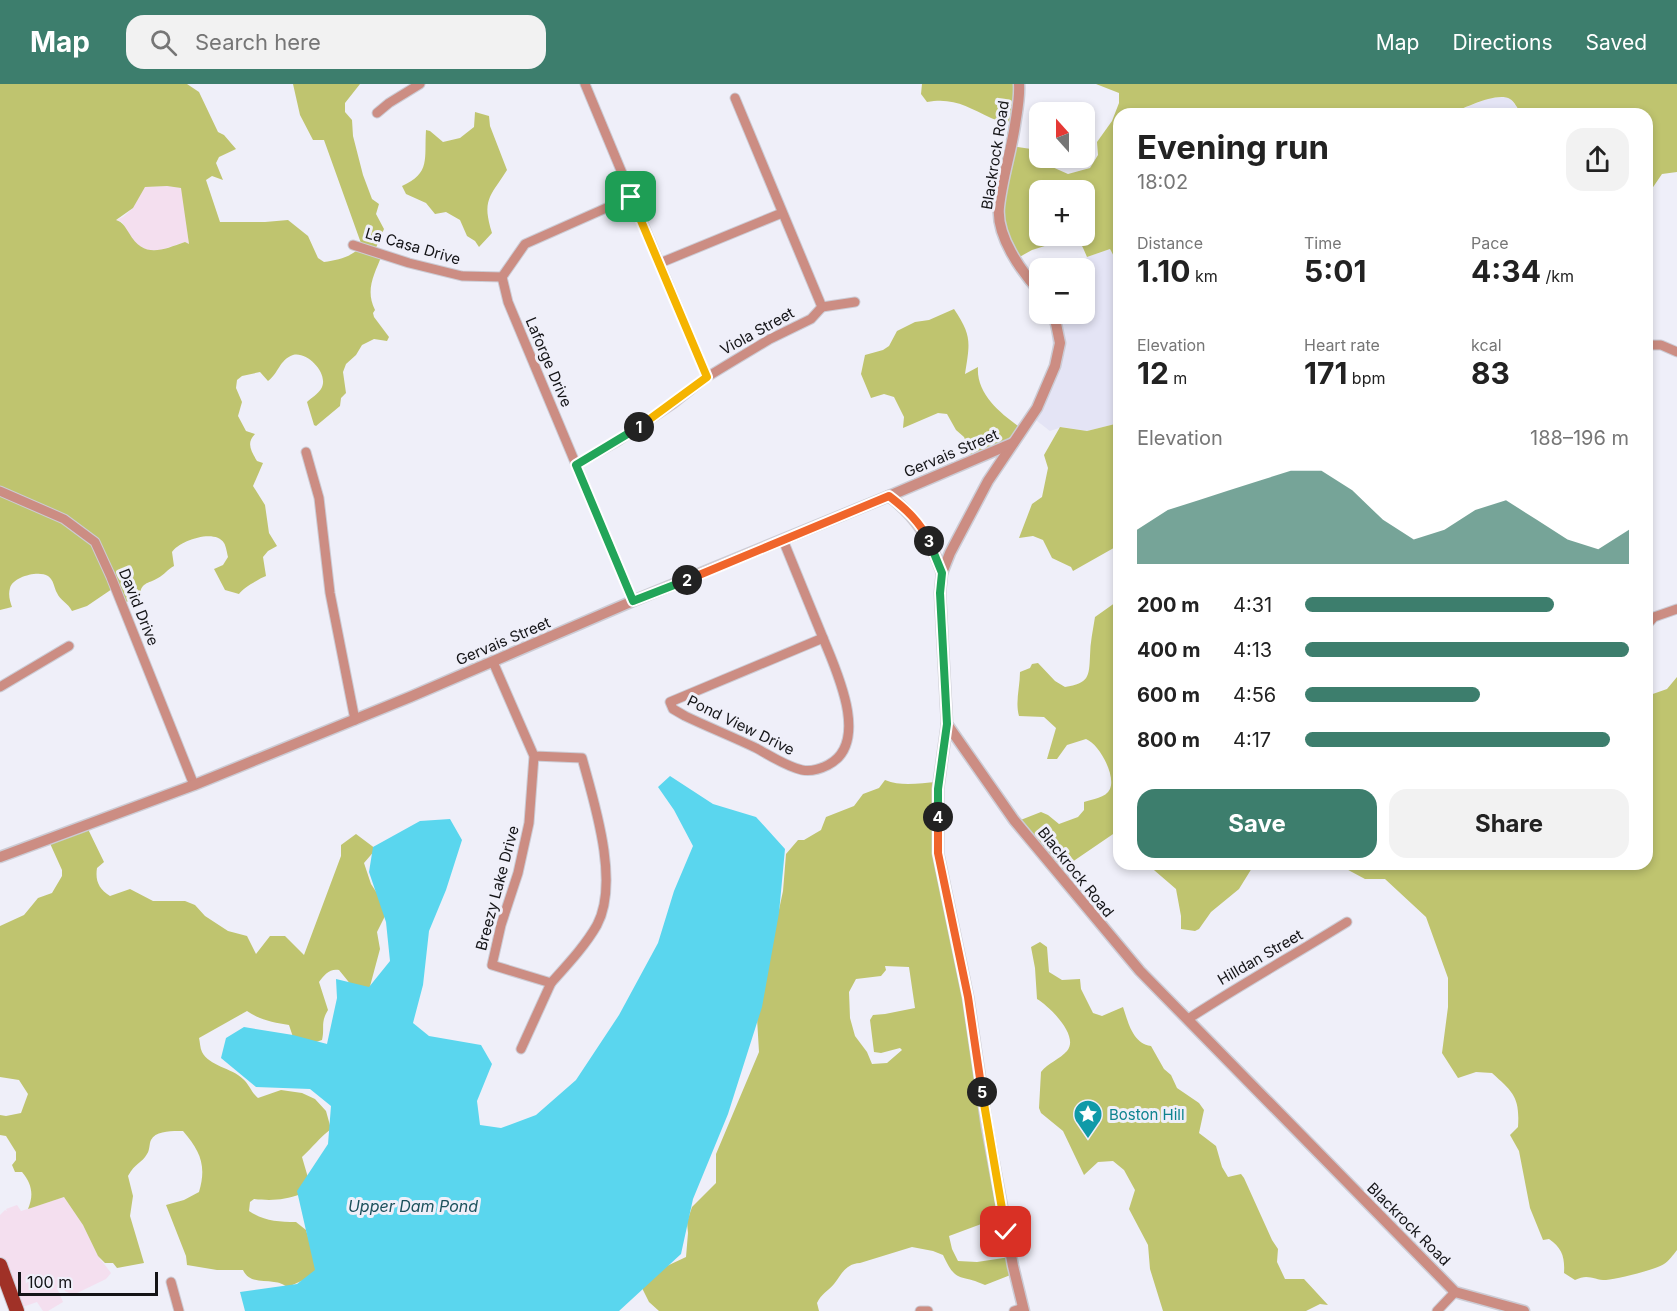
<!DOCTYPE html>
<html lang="en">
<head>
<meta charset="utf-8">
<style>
	body { margin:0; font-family:Inter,sans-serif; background:#f2f2f2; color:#222; height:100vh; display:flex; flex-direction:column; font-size:22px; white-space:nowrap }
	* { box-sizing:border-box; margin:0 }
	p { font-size:20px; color:#767676 }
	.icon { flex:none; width:33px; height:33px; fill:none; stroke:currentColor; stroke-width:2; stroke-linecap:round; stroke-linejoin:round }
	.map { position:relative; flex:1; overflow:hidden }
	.sheet { position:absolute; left:1113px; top:24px; width:540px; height:762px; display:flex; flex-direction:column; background:#fff; border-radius:18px; box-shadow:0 3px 9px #0003 }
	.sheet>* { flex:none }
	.needle { width:39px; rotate:339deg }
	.buttons { position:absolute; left:1029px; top:18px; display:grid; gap:12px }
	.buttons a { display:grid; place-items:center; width:66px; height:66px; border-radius:12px; background:#fff; box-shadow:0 3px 9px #0003; font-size:30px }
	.scale { position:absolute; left:18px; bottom:15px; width:140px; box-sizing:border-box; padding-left:6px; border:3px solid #141417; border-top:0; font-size:16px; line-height:21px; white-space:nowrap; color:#141417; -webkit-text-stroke:4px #efeff9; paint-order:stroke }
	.pin { position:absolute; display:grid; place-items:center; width:51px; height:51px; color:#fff; margin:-26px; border-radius:12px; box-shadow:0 3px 9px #0006 }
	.km { position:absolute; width:30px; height:30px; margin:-15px; border-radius:50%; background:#222; color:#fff; font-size:16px; line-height:30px; text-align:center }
	.round { display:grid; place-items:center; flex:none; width:63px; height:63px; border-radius:18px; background:#f2f2f2 }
	.summary { display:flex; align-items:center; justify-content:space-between; height:102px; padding:0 24px }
	h1 { font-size:33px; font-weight:700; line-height:45px }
	.figures { display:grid; grid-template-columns:repeat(3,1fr); gap:9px; height:102px; padding:6px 24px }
	.figures div { display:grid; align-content:center }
	.figures b { font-size:30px; font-weight:700 }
	.figures small { font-size:16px; font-weight:400 }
	.figures p { font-size:16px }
	.chart { height:168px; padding:12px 24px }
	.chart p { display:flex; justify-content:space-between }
	.chart svg { width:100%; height:108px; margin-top:6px; fill:#3d7e6d; opacity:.7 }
	.primary-button { display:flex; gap:12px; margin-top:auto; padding:12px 24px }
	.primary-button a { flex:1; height:69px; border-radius:18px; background:#3d7e6d; color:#fff; font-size:24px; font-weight:700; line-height:69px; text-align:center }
	.primary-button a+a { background:#f2f2f2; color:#222 }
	ul { padding:0 24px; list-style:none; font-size:20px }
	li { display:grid; grid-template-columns:96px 72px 1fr; align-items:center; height:45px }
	li i { height:15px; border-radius:8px; background:#3d7e6d }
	header { display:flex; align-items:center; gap:36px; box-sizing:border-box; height:84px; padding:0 30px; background:#3d7e6d; color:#fff }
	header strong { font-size:28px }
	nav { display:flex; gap:33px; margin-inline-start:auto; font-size:21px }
	.search { width:420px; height:54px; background:#f2f2f2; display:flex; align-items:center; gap:15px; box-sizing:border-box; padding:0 21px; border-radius:18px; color:#767676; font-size:22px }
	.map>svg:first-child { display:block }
	.commercial { fill:#f4dfef }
	.built { fill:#e4e4f5 }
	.green { fill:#bfc46f; fill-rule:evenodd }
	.water { fill:#5ad6ee }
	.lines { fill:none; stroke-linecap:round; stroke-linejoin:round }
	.minor-casing { stroke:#ccccd5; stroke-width:11 }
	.tertiary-casing { stroke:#ccccd5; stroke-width:13 }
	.primary-casing { stroke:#ccccd5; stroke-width:16 }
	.minor { stroke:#cc8d83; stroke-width:9 }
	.tertiary { stroke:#cc8d83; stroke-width:10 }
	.primary { stroke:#a03127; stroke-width:14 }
	.split-1-casing { stroke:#fff; stroke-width:12 }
	.split-2-casing { stroke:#fff; stroke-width:12 }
	.split-3-casing { stroke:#fff; stroke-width:12 }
	.split-4-casing { stroke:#fff; stroke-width:12 }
	.split-5-casing { stroke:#fff; stroke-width:12 }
	.split-6-casing { stroke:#fff; stroke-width:12 }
	.split-1 { stroke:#f5b400; stroke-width:8 }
	.split-2 { stroke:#22a559; stroke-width:8 }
	.split-3 { stroke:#f0652b; stroke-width:8 }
	.split-4 { stroke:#22a559; stroke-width:8 }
	.split-5 { stroke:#f0652b; stroke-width:8 }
	.split-6 { stroke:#f5b400; stroke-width:8 }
	.labels { text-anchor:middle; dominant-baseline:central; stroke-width:6; stroke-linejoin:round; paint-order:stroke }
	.street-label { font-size:15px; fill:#141417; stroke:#efeff9 }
	.culture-label { font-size:15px; fill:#0d838f; stroke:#efeff9; text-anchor:start }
	.water-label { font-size:16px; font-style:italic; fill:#1c515c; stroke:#efeff9 }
</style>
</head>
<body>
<header>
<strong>Map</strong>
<div class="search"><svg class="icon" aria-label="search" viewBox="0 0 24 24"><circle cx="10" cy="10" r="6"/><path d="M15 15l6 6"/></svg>Search here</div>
<nav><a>Map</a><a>Directions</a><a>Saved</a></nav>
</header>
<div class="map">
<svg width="1677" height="1227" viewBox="0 0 1677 1227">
	<rect width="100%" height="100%" fill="#efeff9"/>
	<g class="commercial">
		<path d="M 167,102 L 182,104 L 189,161 L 185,158 L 161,166 L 148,166 L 135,160 L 122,138 L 116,136 L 123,133 L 133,124 L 144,103 Z"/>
		<path d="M 64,1113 L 83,1141 L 98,1172 L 111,1189 L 106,1195 L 73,1211 L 65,1207 L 62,1202 L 57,1204 L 63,1218 L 48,1227 L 43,1227 L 37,1218 L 17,1225 L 0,1180 L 0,1131 L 5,1126 L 7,1127 L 6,1125 L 17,1121 L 21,1127 Z"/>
	</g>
	<g class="built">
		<path d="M 1505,13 L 1511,15 L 1521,30 L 1450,30 L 1489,14 Z"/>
		<path d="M 1110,165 L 1119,182 L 1119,339 L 1087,347 L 1062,343 L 1050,347 L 1032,333 L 1049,291 L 1053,268 L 1051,244 L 1044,230 L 1084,230 L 1084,184 L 1082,184 L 1087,173 Z"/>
	</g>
	<g class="green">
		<path d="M 0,0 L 187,0 L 199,8 L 218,48 L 224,51 L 236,65 L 219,73 L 216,79 L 223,96 L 212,92 L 206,96 L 220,138 L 265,138 L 288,136 L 308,152 L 318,174 L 324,178 C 339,176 351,173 362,162 L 324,56 L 313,56 L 300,31 L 293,0 L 360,0 L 345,19 L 345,28 L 352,36 L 353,52 L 363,91 L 372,115 L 379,120 L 376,130 L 384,145 L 375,166 L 382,171 C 374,191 365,206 375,226 L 373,229 L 374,233 L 389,253 L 387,257 L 374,255 L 362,261 L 356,271 L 346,280 L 343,288 L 346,309 L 341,314 L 340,322 L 316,342 L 314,341 L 307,318 C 311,314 318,310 321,305 C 330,291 308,267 293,271 C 279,276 279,289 268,297 L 260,288 L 242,292 L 237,296 L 236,304 L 242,318 L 238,332 L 246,347 L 255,350 C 246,359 251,367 257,377 L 263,379 L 253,402 L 265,421 L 269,449 L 277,462 L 268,467 L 263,473 L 266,492 C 260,494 242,505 239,510 L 225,506 L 214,485 L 223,481 L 228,473 C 227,469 226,462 224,459 C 215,444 179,457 172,468 L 174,482 C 168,485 164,491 158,494 C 148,500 140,498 140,513 L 123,519 L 115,503 L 87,522 L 72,527 C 68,519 60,516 57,509 C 54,504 54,496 48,492 C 38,486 13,493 10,504 C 8,511 10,517 12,523 L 0,526 ZM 167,102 L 181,104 L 189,160 L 185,158 C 162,166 144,175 129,149 C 125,143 123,138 116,136 L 133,124 L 145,103 Z"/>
		<path d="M 922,0 L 1022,0 L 1014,38 C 1007,37 997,37 991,34 C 968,23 953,13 927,18 L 921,10 Z"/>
		<path d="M 1096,0 L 1677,0 L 1677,88 L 1662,90 L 1647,112 L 1647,30 L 1521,30 C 1518,25 1514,17 1510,15 C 1497,7 1463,25 1449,30 L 1119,30 L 1119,182 L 1110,165 L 1087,173 C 1083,164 1081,155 1070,154 L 1032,166 L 1014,176 L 999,122 L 1012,62 L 1031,65 L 1041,78 L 1068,90 L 1090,84 L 1098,71 L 1097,58 L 1112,37 L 1119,19 L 1119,9 ZM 1040,106 L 1084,106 L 1084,152 L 1040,152 Z"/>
		<path d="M 475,28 L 489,32 L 490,42 L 507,86 C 489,114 482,116 492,149 L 479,163 L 475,157 L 467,152 L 460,136 L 446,128 L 435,130 L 426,119 L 406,110 L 402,102 C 431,89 424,75 426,46 L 430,47 L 443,58 L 460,54 L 474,43 Z"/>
		<path d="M 954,225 C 972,252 970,258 965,290 L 978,283 C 976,310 1001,330 1021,344 L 1013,357 L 973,375 L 964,353 L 956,346 L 947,330 L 938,329 L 903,344 L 904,333 L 894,313 L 884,310 L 871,314 L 861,290 L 865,271 L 883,266 L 889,262 L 897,247 L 915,238 L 929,236 Z"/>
		<path d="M 1119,339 L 1119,461 L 1073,487 L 1071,483 L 1052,474 L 1043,456 L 1033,452 L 1019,454 L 1032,420 L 1042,413 L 1048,384 L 1044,371 L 1060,343 L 1087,347 Z"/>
		<path d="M 1119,516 L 1119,746 L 1056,789 L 1018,737 L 1041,728 L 1048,731 L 1059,740 L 1078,733 L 1084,726 L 1084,718 C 1092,715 1106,714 1110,705 C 1116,691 1099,660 1086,655 L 1067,661 L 1057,675 L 1047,675 L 1056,644 L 1044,633 L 1019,632 C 1015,618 1020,603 1020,588 L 1030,584 L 1032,580 L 1038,579 L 1055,597 L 1065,603 C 1089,599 1089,593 1090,572 C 1090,559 1093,546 1095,533 Z"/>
		<path d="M 1677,593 L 1677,1166 C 1673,1171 1669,1177 1664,1180 C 1654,1186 1618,1195 1606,1196 C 1594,1196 1588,1189 1575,1196 L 1564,1189 C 1565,1173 1562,1164 1549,1155 L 1543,1156 L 1530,1124 L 1519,1067 L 1510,1051 L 1518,1043 C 1520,1013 1513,1008 1492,989 L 1476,988 L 1458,994 L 1442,969 L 1448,923 L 1448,894 L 1426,833 L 1385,795 L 1365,795 L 1337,780 L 1647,780 L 1647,612 L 1667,605 Z"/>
		<path d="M 885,696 C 902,703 920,699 937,698 L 937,767 L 1005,1138 L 984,1139 L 949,1152 L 952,1165 L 958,1177 L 977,1178 L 1010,1173 L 1013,1190 L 985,1201 C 959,1189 957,1201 943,1171 L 933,1167 L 912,1163 L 860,1179 C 845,1180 842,1190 834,1200 C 828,1207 821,1210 817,1219 L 819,1227 L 659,1227 L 649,1218 L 641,1202 L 654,1188 L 686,1173 L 688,1149 L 687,1138 L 692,1123 L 716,1099 L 716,1070 L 759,968 L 757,934 L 760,915 L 783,807 L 786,770 L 798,756 L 804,756 L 821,746 L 826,733 L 854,722 L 863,710 L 879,704 ZM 885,882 L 909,883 L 915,924 L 885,930 L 873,931 L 870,936 L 874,968 L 881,969 L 900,964 L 902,966 L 887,979 L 872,980 L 867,968 L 855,952 L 850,934 L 849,908 L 856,895 L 881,892 L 886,886 Z"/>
		<path d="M 86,741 L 104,778 L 97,784 C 95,797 99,805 110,812 L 130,805 L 153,817 L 185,817 L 195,821 L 205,832 L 228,847 L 247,852 L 256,870 L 270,852 L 285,852 L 304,871 L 341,772 L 341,761 L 356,750 L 376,765 L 364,779 L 371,800 L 388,826 L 377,848 L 380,865 L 369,906 L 356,907 L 339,886 C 330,884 324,891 319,898 L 328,926 C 320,939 325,944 322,956 L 307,961 L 293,953 L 289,941 C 274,939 258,935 247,927 L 199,954 C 200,958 200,964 202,968 C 209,982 232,984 243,995 C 249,1000 251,1008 258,1014 L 281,1006 L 302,1009 L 315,1015 L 326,1027 L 331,1045 C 320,1053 312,1064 302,1073 L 309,1097 L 301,1110 C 284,1116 272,1117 254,1115 L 250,1118 L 249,1127 C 264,1137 278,1138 296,1138 L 306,1146 L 319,1189 L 288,1203 C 284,1201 279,1198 274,1198 C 262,1196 249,1199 243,1186 L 217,1186 L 187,1181 L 186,1172 L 166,1121 L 184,1116 L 199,1108 C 207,1081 200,1067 183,1047 C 174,1047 156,1046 151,1056 C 149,1060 150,1066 147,1070 C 142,1079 135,1079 128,1092 L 133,1112 L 130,1132 L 144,1179 L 117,1184 L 113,1179 L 105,1179 L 98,1172 L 83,1141 L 64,1113 L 28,1125 C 34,1111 32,1100 22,1088 L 15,1088 L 12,1081 L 16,1076 L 16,1068 L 6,1052 L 0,1051 L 0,1031 L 6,1032 L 21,1029 L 28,1010 L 19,996 L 0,993 L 0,842 L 24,831 L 38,814 L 52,809 L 62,792 L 62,786 L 48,755 Z"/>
		<path d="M 1147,780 L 1257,780 L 1252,784 L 1239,805 L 1211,828 L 1199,845 L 1195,847 L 1181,845 L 1181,832 L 1176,805 Z"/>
		<path d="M 1040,858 L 1047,863 L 1049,888 L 1062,896 L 1080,895 L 1081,905 L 1093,929 L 1102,932 L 1123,923 C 1128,938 1133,960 1151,962 L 1164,985 L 1171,991 L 1177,1004 L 1199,1019 L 1204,1026 L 1199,1049 L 1216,1062 L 1222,1083 L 1228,1093 L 1241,1090 L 1244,1094 L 1272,1156 L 1278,1165 L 1277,1178 L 1285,1195 L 1304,1195 L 1328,1221 L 1320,1220 L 1306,1227 L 1163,1227 L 1150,1185 L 1148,1161 L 1129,1125 L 1135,1106 L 1124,1086 L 1113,1077 L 1098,1078 L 1084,1091 L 1063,1047 L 1041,1029 L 1039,1024 L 1041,988 C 1048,979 1060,975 1067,967 C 1080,952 1049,922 1037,915 L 1035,884 L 1031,863 Z"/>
	</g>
	<path class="water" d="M 670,692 L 713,720 L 756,733 L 785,765 L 779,829 L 762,923 L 728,1030 L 693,1115 L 681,1170 L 619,1227 L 245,1227 L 240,1208 L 297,1200 L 315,1186 L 297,1107 L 328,1060 L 331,1022 L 310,1005 L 256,1003 L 221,974 L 226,954 L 244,943 L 293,951 L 327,960 L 337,914 L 336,895 L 369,903 L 390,877 L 386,838 L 369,788 L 373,763 L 420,737 L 450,735 L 462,756 L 446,806 L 429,847 L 423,901 L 413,939 L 429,952 L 481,961 L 492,980 L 477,1017 L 480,1041 L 501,1044 L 536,1031 L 576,996 L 619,931 L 658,859 L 674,807 L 693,762 L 674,726 L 658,703 Z"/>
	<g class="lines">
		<g class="minor-casing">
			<g id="minor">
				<path d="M 585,0 L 707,293"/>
				<path d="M 735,14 L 822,223"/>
				<path d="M 377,29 L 389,19 L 420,0"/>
				<path d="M 631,113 L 525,160 L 502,193 L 508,218 L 633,517"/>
				<path d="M 353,161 L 409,179 L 462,192 L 502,193"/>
				<path d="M 660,179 L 782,129"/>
				<path d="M 822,223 L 855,218"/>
				<path d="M 1647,261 L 1661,261 L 1677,268"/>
				<path d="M 306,368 L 319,414 L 330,509 L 355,636"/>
				<path d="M 576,381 L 618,357 L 673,320 L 707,293 L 735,276 L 770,255 L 811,235 L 822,223"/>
				<path d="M 0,407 L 64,435 L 95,458 L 111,493 L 194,701"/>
				<path d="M 783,456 L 823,554"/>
				<path d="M 1647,541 L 1654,533 L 1677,525"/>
				<path d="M 823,554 C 836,586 871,659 828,681 C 820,685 811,688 802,686 C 785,682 771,672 756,664 C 733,653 708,643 685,632 L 673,625 L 670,618 Z"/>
				<path d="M 493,578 L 534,672 L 529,739 L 518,789 L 501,841 L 492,881 L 551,899 C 568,880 585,862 597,841 C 620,798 594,718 582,674 L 534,672"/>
				<path d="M 0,603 L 69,562"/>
				<path d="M 1188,935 C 1240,901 1294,871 1347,838"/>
				<path d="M 521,965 L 551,899"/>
				<path d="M 171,1198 L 179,1227"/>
				<path d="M 920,1227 L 928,1227"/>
				<path d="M 1014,1227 L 1023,1224"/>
				<path d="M 1437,1227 L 1455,1208"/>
			</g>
		</g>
		<g class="tertiary-casing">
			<g id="tertiary">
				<path d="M 1019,0 C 1020,14 1017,27 1015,41 C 1011,68 1002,95 999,123 C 996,152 1021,187 1040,208"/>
				<path d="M 1054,230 L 1060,259 L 1055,282 L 1037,324 L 988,397 L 950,469 L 942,489 L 940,509 L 947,640 L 1014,736 L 1140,887 L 1455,1208 L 1524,1227"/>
				<path d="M 889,412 C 917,433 931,457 942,489"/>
				<path d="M 947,640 L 938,705 L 938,769 L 968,913 L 987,1042 L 1013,1182 L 1024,1227"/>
				<path d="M 0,773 L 194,701 L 410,613 L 633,517 L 889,412 L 1013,359"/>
			</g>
		</g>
		<g class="primary-casing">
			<path id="primary" d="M 0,1181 L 17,1227"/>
		</g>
		<use href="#minor" class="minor"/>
		<use href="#tertiary" class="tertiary"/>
		<use href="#primary" class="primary"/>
	</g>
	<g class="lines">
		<g class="split-1-casing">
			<path id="split-1" d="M 631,113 L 707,293 L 639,343"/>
		</g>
		<g class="split-2-casing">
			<path id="split-2" d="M 639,343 L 576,381 L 633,517 L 687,496"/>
		</g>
		<g class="split-3-casing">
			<path id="split-3" d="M 687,496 L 889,412 C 906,425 920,438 929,457"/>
		</g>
		<g class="split-4-casing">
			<path id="split-4" d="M 929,457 L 942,489 L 940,509 L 947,640 L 938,705 L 938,733"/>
		</g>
		<g class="split-5-casing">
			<path id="split-5" d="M 938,733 L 938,769 L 968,913 L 982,1008"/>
		</g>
		<g class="split-6-casing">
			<path id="split-6" d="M 982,1008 L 1006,1148"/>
		</g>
		<use href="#split-1" class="split-1"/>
		<use href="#split-2" class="split-2"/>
		<use href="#split-3" class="split-3"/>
		<use href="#split-4" class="split-4"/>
		<use href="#split-5" class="split-5"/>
		<use href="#split-6" class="split-6"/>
	</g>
	<defs>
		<g id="sight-pin" transform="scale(1.5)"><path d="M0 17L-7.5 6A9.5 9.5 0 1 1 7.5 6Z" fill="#0f9aa8" stroke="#efeff9"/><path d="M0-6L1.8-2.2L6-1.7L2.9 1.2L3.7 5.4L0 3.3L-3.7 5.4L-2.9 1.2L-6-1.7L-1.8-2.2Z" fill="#fff"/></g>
	</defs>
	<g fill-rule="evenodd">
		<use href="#sight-pin" x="1088" y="1030"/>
	</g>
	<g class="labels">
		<g class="street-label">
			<text transform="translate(995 71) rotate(-81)">Blackrock Road</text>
			<text transform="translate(413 162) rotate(16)">La Casa Drive</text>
			<text transform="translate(757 247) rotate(-29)">Viola Street</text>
			<text transform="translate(549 278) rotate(67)">Laforge Drive</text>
			<text transform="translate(951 369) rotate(-23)">Gervais Street</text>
			<text transform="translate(139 523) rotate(68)">David Drive</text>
			<text transform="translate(503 557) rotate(-23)">Gervais Street</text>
			<text transform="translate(741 641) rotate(26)">Pond View Drive</text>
			<text transform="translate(1076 788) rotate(51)">Blackrock Road</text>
			<text transform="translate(497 804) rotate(-75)">Breezy Lake Drive</text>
			<text transform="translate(1260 873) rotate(-30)">Hilldan Street</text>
			<text transform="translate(1409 1140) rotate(45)">Blackrock Road</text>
		</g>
		<g class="culture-label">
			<text x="1109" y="1030">Boston Hill</text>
		</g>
		<g class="water-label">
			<text x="413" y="1122">Upper Dam Pond</text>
		</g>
	</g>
</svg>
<div class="buttons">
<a><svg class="needle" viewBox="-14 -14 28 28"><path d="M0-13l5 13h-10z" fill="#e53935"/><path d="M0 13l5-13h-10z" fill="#767676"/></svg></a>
<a>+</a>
<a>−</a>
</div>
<div class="scale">100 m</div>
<div class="pin" style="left:631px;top:113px;background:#1e9e55"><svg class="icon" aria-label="arrive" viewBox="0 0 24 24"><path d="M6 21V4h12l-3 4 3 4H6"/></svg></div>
<div class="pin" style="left:1006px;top:1148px;background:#d93025"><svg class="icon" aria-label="check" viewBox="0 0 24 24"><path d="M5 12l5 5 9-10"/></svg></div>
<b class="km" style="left:639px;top:343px">1</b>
<b class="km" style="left:687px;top:496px">2</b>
<b class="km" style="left:929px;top:457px">3</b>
<b class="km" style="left:938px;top:733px">4</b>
<b class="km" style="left:982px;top:1008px">5</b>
<section class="sheet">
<div class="summary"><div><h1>Evening run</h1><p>18:02</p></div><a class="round"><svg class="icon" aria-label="share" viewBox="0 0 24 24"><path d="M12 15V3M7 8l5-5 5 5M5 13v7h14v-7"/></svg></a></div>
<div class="figures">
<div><p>Distance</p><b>1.10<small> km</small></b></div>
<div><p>Time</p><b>5:01</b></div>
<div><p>Pace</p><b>4:34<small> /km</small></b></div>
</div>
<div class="figures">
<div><p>Elevation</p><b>12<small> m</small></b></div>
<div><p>Heart rate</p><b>171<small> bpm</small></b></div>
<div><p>kcal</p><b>83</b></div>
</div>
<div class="chart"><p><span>Elevation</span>188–196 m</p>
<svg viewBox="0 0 160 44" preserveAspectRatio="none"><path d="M0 44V30L10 22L20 18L30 14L40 10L50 6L60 6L70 14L80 26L90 34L100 30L110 22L120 18L130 26L140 34L150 38L160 30V44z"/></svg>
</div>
<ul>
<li><b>200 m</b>4:31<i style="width:77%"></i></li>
<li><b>400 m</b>4:13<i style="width:100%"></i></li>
<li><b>600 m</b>4:56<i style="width:54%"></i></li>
<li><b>800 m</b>4:17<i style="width:94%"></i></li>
</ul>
<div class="primary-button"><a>Save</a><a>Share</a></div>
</section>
</div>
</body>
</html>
